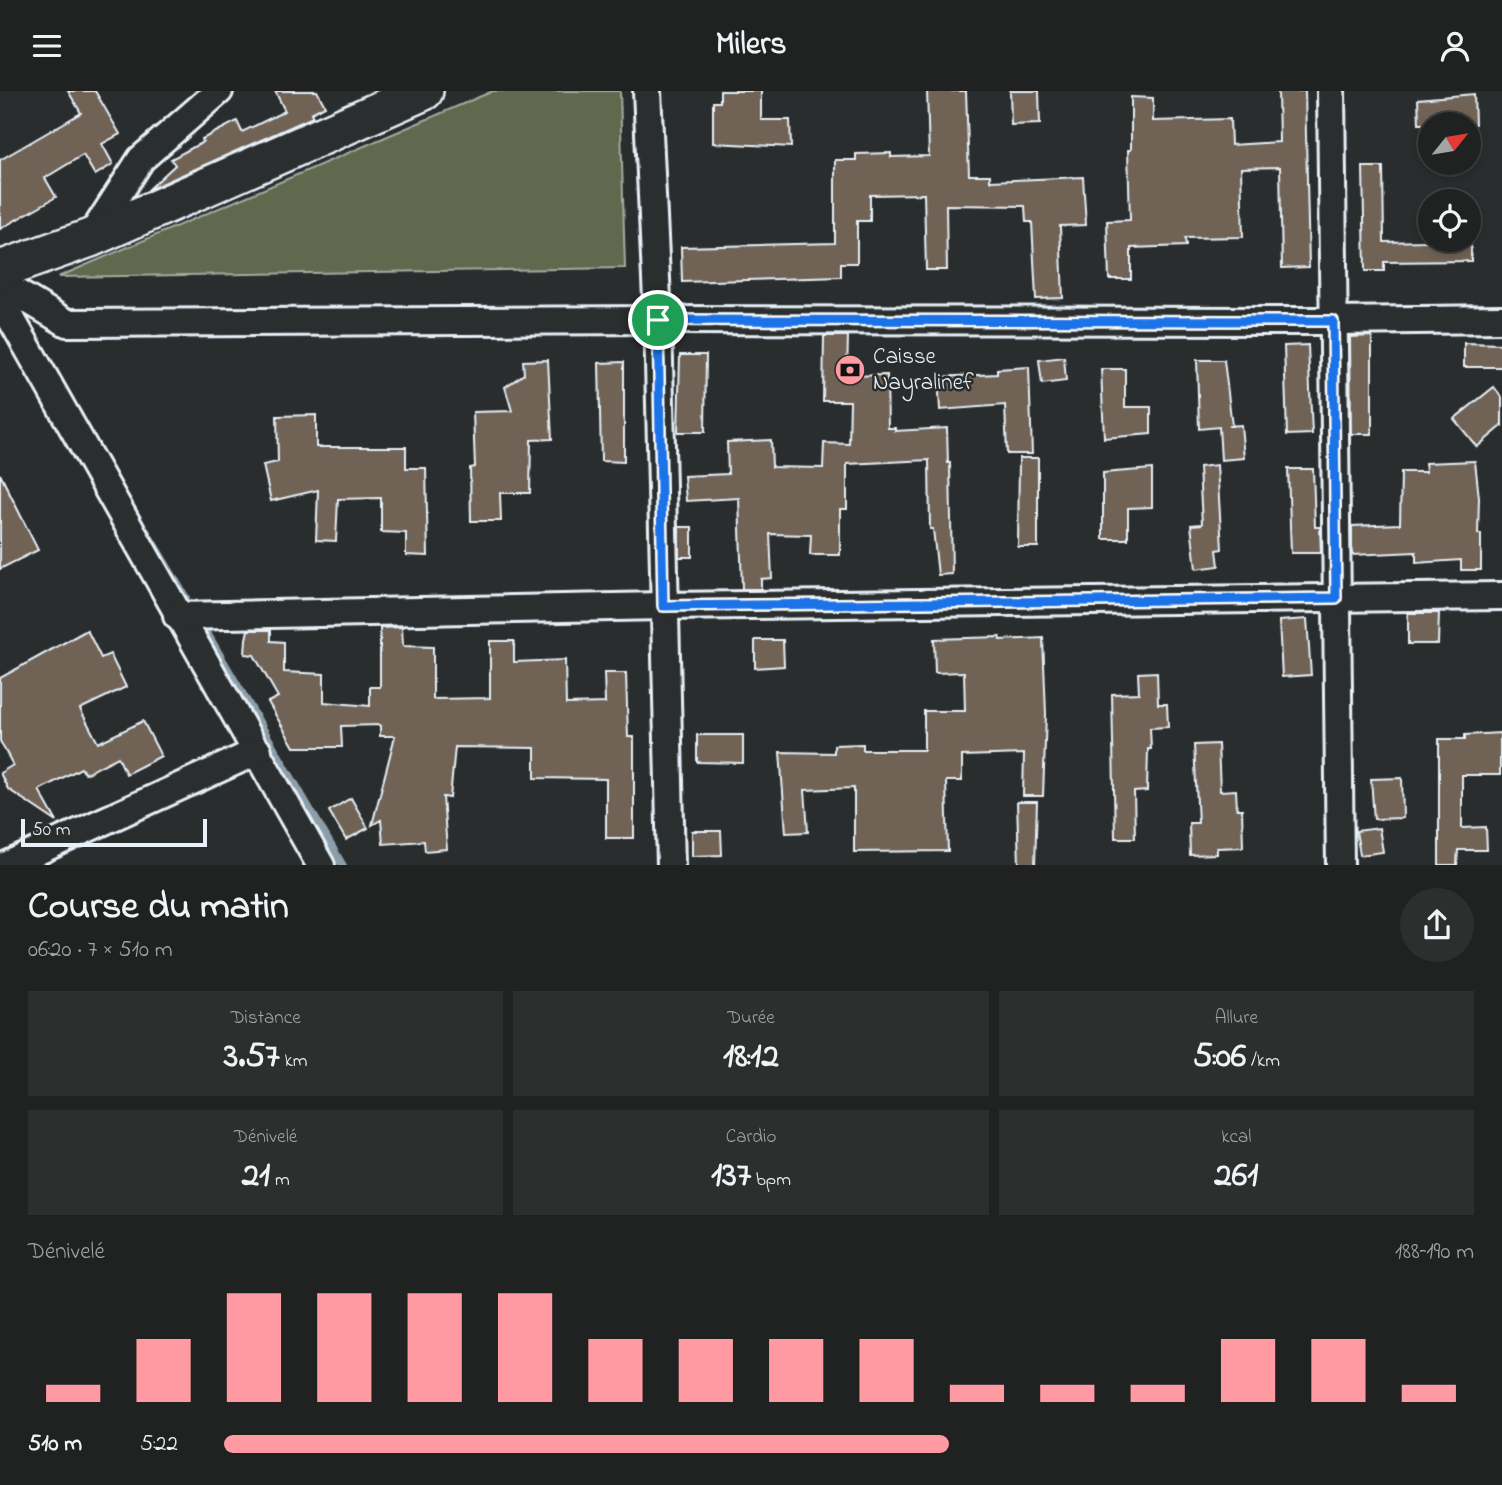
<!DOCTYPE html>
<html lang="fr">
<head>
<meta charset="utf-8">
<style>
	body { margin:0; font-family:"Indie Flower",sans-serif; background:#2d2f2f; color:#f1f3f6; height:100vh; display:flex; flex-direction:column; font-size:26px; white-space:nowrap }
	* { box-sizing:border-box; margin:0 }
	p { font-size:23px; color:#a2a4a5 }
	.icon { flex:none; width:38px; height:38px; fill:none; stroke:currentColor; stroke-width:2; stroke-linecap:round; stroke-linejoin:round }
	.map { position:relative; height:774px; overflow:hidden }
	.drawer { display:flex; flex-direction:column; background:#202222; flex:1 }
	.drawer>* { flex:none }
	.needle { width:46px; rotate:60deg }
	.fabs { position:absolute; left:1418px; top:21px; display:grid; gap:14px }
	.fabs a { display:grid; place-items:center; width:63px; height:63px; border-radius:50%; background:#202222; box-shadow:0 4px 10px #0003,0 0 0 2px #3d3f40; font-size:35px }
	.scale { position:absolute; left:21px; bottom:18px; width:186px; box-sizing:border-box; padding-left:7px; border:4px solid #e8f1f8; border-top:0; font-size:19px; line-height:24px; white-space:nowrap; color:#e8f1f8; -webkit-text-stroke:5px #2a2d2e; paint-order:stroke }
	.pin { position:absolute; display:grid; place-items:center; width:60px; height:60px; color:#fff; margin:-30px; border:4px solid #fff; border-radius:50%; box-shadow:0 2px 7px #0007 }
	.round { display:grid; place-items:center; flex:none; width:74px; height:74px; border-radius:37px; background:#2d2f2f }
	.headline { display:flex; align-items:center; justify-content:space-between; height:119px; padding:0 28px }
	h1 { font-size:38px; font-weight:800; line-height:52px }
	.metrics { display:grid; grid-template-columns:repeat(3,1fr); gap:10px; height:119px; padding:7px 28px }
	.metrics div { display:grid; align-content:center; border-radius:0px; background:#2d2f2f; text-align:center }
	.metrics b { font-size:35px; font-weight:800 }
	.metrics small { font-size:19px; font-weight:400 }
	.metrics p { font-size:19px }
	.chart { height:196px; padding:14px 28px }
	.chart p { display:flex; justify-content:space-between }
	.chart svg { width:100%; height:126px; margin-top:7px; stroke:#ff9aa2; stroke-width:6 }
	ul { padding:0 28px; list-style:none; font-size:23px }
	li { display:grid; grid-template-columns:112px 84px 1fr; align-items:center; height:52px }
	li i { height:18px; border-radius:9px; background:#ff9aa2 }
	header { display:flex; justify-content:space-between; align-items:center; height:91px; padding:0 28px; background:#202222; font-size:32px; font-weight:800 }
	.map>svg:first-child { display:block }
	.green { fill:#61684e; stroke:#a4aca3; stroke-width:2 }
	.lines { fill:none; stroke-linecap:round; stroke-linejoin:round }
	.stream { stroke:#8c9ea9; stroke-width:8 }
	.building { fill:#706357; stroke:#e8f1f8; stroke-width:2 }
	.minor-casing { stroke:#e8f1f8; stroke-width:32 }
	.secondary-casing { stroke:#e8f1f8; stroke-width:42 }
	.minor { stroke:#2a2d2e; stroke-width:26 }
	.secondary { stroke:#2a2d2e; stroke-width:37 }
	.route-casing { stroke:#fff; stroke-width:14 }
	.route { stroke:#1a73e8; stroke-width:9 }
	.labels { text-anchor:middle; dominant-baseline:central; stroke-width:5; stroke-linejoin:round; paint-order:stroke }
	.poi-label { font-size:23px; fill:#e8f1f8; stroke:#2a2d2e; text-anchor:start }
</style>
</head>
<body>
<header><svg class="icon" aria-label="menu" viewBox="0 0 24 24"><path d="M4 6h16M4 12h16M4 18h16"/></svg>Milers<svg class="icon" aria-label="person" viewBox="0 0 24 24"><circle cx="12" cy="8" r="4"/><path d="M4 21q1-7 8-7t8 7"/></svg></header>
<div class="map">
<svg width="1502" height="775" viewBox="0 0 1502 775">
	<rect width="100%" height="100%" fill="#2a2d2e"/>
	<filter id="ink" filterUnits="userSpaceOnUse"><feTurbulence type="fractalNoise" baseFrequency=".0143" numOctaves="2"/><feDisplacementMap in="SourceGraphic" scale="14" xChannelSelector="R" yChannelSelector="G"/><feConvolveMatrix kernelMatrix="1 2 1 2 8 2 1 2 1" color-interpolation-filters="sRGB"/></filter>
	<g filter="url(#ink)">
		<path class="green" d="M 493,0 L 620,0 L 625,177 L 58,186 Z"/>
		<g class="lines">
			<g class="stream">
				<path d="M 146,440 L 186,507"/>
				<path d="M 204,537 L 343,775"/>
			</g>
		</g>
		<g class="building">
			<path d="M 68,0 L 95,0 L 120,43 L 102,53 L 113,73 L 95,84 L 83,64 L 45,87 L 56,106 L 0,138 L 0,69 L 81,22 Z"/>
			<path d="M 275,0 L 317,0 L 325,15 L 311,22 L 313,26 L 148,99 L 175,74 L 171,68 L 203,51 L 202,48 L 237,30 L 242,41 L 285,20 Z"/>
			<path d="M 720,0 L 761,0 L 761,29 L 790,29 L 791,56 L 713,52 L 713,11 L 720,11 Z"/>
			<path d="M 927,0 L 966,0 L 969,84 L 990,84 L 990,90 L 1083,86 L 1086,134 L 1060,135 L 1063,207 L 1036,208 L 1032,131 L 1026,131 L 1025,115 L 946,114 L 947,179 L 926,179 L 924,103 L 870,104 L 870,130 L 857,130 L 857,172 L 841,172 L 841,186 L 682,191 L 681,156 L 835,152 L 835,69 L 856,69 L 856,63 L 891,62 L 891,66 L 929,65 Z"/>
			<path d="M 1010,0 L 1039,0 L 1040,33 L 1011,34 Z"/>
			<path d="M 1278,0 L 1305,0 L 1309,176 L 1282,177 L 1280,76 L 1241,77 L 1243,146 L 1185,147 L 1186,155 L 1131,157 L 1131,188 L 1109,188 L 1107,130 L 1130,129 L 1128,59 L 1131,59 L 1131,6 L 1153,7 L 1153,30 L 1230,28 L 1231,54 L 1279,51 Z"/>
			<path d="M 1474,3 L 1475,33 L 1419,33 L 1418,8 Z"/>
			<path d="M 1363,76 L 1383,76 L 1384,151 L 1471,149 L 1471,170 L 1384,171 L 1384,180 L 1365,180 Z"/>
			<path d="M 824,245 L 848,245 L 847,285 L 887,284 L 888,337 L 895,337 L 895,340 L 947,337 L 948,372 L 950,372 L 952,483 L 938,484 L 933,438 L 930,438 L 929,369 L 847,373 L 847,418 L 840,418 L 840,464 L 810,464 L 811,444 L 770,443 L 772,487 L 761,488 L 761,498 L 742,498 L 739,407 L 686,410 L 684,385 L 728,383 L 727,351 L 771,349 L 772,376 L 823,377 L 824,352 L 849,353 L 850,310 L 823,310 Z"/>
			<path d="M 1372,245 L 1372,343 L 1351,343 L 1350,246 Z"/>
			<path d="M 1464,252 L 1502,253 L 1502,276 L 1464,276 Z"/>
			<path d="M 1308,254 L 1312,343 L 1287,344 L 1284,255 Z"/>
			<path d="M 680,264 L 706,264 L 705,341 L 678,341 Z"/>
			<path d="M 1064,266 L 1066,290 L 1042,293 L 1039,269 Z"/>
			<path d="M 548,269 L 552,348 L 531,349 L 530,402 L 500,402 L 501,430 L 471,430 L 470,377 L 475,376 L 473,321 L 512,320 L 505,296 L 524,283 L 523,270 Z"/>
			<path d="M 1197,269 L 1224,269 L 1232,335 L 1228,335 L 1241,334 L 1244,367 L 1221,369 L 1219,336 L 1199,338 Z"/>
			<path d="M 624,271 L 624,371 L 601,370 L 599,272 Z"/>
			<path d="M 1029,276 L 1032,363 L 1007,363 L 1005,314 L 940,319 L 938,286 L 997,283 L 997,278 Z"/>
			<path d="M 1101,278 L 1125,278 L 1125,316 L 1151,316 L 1151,343 L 1104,347 Z"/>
			<path d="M 1494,296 L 1502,306 L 1502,335 L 1477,356 L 1454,328 Z"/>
			<path d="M 316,324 L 316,356 L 406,356 L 406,377 L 426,377 L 428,465 L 406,464 L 406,442 L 381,441 L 381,407 L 338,408 L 336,450 L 316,449 L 318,399 L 271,410 L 263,374 L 278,371 L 277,325 Z"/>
			<path d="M 1019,367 L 1038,367 L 1038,456 L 1018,456 Z"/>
			<path d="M 1475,370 L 1479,407 L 1478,443 L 1481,443 L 1481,479 L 1461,479 L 1461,469 L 1416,472 L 1416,461 L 1352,464 L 1352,435 L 1400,433 L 1401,381 L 1426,381 L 1425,372 Z"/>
			<path d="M 1217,374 L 1222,458 L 1217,459 L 1219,475 L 1196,478 L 1191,434 L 1202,433 L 1199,376 Z"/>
			<path d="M 1152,378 L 1152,416 L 1128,417 L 1128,448 L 1103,448 L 1103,382 Z"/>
			<path d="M 1288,378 L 1313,378 L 1315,436 L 1320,436 L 1321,462 L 1291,462 Z"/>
			<path d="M 0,383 L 38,459 L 0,478 Z"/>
			<rect x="679" y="436" width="13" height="30"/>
			<path d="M 1408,522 L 1439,522 L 1438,553 L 1408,553 Z"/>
			<path d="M 1307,528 L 1311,584 L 1282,586 L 1279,530 Z"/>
			<path d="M 402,536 L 403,555 L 433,556 L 433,608 L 490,607 L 490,550 L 514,550 L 514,571 L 565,569 L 566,613 L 605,612 L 604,582 L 626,582 L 628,646 L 634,646 L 634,747 L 606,747 L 606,688 L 535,687 L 535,657 L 455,656 L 450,707 L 443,706 L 447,758 L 425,760 L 424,750 L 383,753 L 381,729 L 372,734 L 395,645 L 380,645 L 380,634 L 341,635 L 342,656 L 294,656 L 268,611 L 278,606 L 254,564 L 245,563 L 246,548 L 248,539 L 271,539 L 271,550 L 284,551 L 284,581 L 324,583 L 324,611 L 370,615 L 370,596 L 380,596 L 380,537 Z"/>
			<path d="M 87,539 L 101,567 L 110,563 L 126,596 L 80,618 L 98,652 L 143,630 L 161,665 L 126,683 L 118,666 L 85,683 L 81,677 L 39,699 L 57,731 L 8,698 L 0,682 L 13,674 L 0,650 L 0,587 Z"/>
			<path d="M 1000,546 L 1000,549 L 1043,547 L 1046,623 L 1043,705 L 1023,705 L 1024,663 L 962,665 L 962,690 L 946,690 L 948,760 L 854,761 L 854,697 L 805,699 L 808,741 L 786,742 L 780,661 L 834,662 L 834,654 L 863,653 L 863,659 L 924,659 L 924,620 L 965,620 L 964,581 L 935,582 L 934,548 Z"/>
			<path d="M 755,549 L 783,549 L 784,575 L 755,577 Z"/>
			<path d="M 1157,581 L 1158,613 L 1167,613 L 1168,636 L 1150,637 L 1151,658 L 1148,658 L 1147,700 L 1134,701 L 1135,747 L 1115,747 L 1112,603 L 1139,602 L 1138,582 Z"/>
			<path d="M 1500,642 L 1500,684 L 1462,684 L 1462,737 L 1486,736 L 1487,759 L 1458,759 L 1457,774 L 1439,774 L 1439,648 L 1465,648 L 1465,644 Z"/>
			<path d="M 697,644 L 743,644 L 743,672 L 697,671 Z"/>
			<path d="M 1218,653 L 1220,700 L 1236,699 L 1237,718 L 1242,718 L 1243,756 L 1217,757 L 1217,763 L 1190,764 L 1189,732 L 1198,732 L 1194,654 Z"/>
			<path d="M 1402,687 L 1403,727 L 1374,728 L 1371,688 Z"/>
			<path d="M 351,707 L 368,737 L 346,749 L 329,720 Z"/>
			<path d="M 1017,711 L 1037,711 L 1035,774 L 1019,774 Z"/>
			<path d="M 1379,737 L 1383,761 L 1360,764 L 1356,740 Z"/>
			<path d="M 692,740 L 721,740 L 722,764 L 692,765 Z"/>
		</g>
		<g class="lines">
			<g class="minor-casing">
				<g id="minor">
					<path d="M 647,0 L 658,229 L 671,775"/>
					<path d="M 1331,0 L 1340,775"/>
					<path d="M 90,147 L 141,68 L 219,0"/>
					<path d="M 0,192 L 67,232 L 658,229 L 1333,230 L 1502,228"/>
					<path d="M 0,208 L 321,775"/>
					<path d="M 177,525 L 663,515 L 1502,505"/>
					<path d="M 5,775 L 258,660"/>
				</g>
			</g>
			<g class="secondary-casing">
				<path id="secondary" d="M 0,179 L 90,147 L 424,0"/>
			</g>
			<use href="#minor" class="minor"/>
			<use href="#secondary" class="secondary"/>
		</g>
	</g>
	<g class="lines" filter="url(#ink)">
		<g class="route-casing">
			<path id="route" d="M 658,229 L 1333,230 L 1336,507 L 663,515 Z"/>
		</g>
		<use href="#route" class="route"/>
	</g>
	<defs>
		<g id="bank-disc" transform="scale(1.575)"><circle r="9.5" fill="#ff9aa2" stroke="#2a2d2e"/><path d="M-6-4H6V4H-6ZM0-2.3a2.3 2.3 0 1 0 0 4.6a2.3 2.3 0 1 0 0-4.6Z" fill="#111"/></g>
	</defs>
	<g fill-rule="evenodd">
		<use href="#bank-disc" x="850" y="279"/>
	</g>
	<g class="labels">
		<g class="poi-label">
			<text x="873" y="266">Caisse<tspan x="873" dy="26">Nayralinef</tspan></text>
		</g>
	</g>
</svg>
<div class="fabs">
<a><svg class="needle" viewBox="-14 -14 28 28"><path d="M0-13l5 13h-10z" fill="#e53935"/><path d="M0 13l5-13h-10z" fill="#a2a4a5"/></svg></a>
<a><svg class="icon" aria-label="locate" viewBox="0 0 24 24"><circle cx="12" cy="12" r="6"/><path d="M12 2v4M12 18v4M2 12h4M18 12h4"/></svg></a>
</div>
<div class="scale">50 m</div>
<div class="pin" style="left:658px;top:229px;background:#1e9e55"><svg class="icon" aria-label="arrive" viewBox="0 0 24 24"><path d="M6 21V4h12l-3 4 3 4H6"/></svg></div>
</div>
<section class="drawer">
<div class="headline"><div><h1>Course du matin</h1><p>06:20 · 7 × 510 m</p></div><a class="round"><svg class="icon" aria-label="share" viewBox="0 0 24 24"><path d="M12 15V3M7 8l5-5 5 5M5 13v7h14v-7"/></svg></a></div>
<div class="metrics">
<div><p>Distance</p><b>3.57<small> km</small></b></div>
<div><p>Durée</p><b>18:12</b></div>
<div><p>Allure</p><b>5:06<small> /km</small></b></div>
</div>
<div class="metrics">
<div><p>Dénivelé</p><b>21<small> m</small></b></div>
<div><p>Cardio</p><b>137<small> bpm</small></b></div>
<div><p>kcal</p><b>261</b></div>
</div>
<div class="chart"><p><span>Dénivelé</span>188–190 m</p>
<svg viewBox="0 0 160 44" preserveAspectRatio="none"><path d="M5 44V38M15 44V22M25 44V6M35 44V6M45 44V6M55 44V6M65 44V22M75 44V22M85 44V22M95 44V22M105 44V38M115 44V38M125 44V38M135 44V22M145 44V22M155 44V38"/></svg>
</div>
<ul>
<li><b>510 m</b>5:22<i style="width:58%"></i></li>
</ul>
</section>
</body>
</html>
